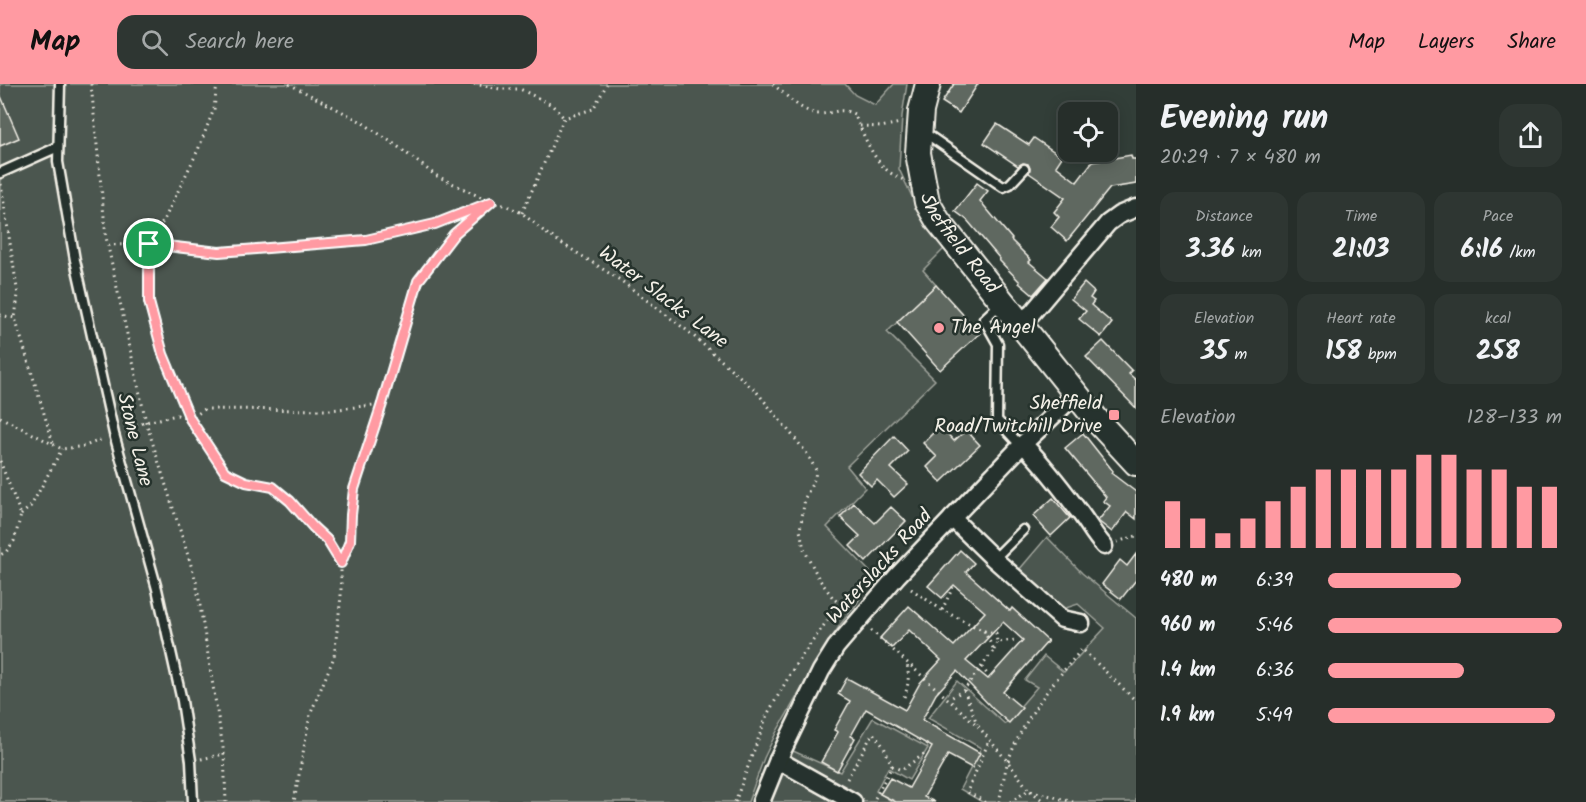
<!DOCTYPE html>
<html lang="en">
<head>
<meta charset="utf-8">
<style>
	body { margin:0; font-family:Kalam,sans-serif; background:#2e3632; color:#f1f3f6; height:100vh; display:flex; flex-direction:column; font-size:22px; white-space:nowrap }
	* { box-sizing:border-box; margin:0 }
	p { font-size:20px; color:#a4a8a8 }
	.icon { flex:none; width:33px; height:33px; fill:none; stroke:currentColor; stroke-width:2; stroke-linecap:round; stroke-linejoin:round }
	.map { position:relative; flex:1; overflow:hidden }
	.drawer { display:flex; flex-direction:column; background:#262e2a; width:450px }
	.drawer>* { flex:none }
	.tools { position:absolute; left:1058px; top:18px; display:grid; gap:12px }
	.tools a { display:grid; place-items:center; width:60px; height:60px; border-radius:12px; background:#262e2a; box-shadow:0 3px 15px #0003,0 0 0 2px #424a47; font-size:30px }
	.pin { position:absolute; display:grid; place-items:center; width:51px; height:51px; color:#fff; margin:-26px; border:3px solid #fff; border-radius:50%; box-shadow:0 2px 6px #0007 }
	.round { display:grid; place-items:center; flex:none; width:63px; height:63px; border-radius:18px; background:#2e3632 }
	.summary { display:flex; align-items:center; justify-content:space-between; height:102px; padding:0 24px }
	h1 { font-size:33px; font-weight:700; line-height:45px }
	.stats { display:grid; grid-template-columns:repeat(3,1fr); gap:9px; height:102px; padding:6px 24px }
	.stats div { display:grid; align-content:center; border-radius:15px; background:#2e3632; text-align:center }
	.stats b { font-size:26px; font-weight:700 }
	.stats small { font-size:16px; font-weight:400 }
	.stats p { font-size:16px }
	.chart { height:168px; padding:12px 24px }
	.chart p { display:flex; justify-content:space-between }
	.chart svg { width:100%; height:108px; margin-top:6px; stroke:#ff9aa2; stroke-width:6 }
	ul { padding:0 24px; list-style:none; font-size:20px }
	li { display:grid; grid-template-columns:96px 72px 1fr; align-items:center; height:45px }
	li i { height:15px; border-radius:8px; background:#ff9aa2 }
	header { display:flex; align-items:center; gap:36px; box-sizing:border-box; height:84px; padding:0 30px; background:#ff9aa2; color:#111 }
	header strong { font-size:28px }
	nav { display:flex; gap:33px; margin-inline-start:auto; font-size:21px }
	.search { width:420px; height:54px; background:#2e3632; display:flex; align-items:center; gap:15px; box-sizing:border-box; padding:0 21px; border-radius:18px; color:#a4a8a8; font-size:22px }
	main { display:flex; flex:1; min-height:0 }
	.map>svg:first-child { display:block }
	.green { fill:#4c564f; stroke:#a0a49c; stroke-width:1.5 }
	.building { fill:#5f6861; stroke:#f4f1e8; stroke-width:1.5; fill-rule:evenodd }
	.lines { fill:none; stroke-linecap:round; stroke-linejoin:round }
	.lane-casing { stroke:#f4f1e8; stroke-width:13 }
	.street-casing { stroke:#f4f1e8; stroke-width:21 }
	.secondary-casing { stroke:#f4f1e8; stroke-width:28 }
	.path { stroke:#f4f1e8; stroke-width:3; stroke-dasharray:1.5 4.5; stroke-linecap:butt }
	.lane { stroke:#26332d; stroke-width:8 }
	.street { stroke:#26332d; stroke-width:16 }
	.secondary { stroke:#26332d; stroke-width:24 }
	.route-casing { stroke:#fff; stroke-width:12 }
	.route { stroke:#ff9aa2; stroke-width:8 }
	.poi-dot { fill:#ff9aa2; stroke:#26332d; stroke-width:2 }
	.labels { text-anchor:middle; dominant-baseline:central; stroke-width:5; stroke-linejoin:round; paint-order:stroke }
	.street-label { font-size:20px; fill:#f4f1e8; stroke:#26332d }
	.poi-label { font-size:20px; fill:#f4f1e8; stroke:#26332d; text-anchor:start }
</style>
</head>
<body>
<header>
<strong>Map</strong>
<div class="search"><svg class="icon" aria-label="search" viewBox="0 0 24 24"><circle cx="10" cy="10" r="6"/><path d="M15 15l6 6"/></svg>Search here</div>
<nav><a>Map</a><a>Layers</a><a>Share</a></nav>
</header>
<main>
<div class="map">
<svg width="1136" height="718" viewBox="0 0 1136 718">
	<rect width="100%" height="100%" fill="#323e38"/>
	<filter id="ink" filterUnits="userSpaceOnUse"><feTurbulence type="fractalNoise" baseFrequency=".0167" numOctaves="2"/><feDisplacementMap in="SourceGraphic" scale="12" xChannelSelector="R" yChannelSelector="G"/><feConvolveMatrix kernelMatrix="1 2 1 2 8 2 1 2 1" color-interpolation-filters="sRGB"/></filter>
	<g filter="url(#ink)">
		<g class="green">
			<path d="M 0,0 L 845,0 L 855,11 L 875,21 L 894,0 L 907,0 L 902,32 L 899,85 L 915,119 L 944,165 L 923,186 L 936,201 L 887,248 L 935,296 L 847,382 L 865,404 L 827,443 L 874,492 L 856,521 L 840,541 L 821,571 L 776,649 L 764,674 L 748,718 L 0,718 Z"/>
			<path d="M 1047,453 L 1082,489 L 1136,534 L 1136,718 L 982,718 L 960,705 L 981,664 L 928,634 L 957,597 L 1005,640 L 1037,603 L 1025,596 L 1044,572 L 1064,588 L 1105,544 L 1078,520 L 1063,525 L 1019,486 Z"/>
			<path d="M 873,634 L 928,664 L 909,696 L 888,684 L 876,707 L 893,718 L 768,718 L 791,666 L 840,688 Z"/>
		</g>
		<g class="building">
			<path d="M 954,0 L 978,0 L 959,29 L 942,18 Z"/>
			<path d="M 0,10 L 19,54 L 0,62 Z"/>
			<path d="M 997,40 L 1029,61 L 1034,54 L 1062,73 L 1056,82 L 1077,98 L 1092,78 L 1131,71 L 1132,75 L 1136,75 L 1136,100 L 1110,104 L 1067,157 L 1051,143 L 1059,133 L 1054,128 L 1065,114 L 1029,89 L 1030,84 L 1028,80 L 1023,79 L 1018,82 L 984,59 Z"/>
			<path d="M 977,99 L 988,107 L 980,117 L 1012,155 L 1011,156 L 1031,176 L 1029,178 L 1048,194 L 1033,211 L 1019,199 L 1020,198 L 999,176 L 1000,175 L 967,136 L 955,127 Z"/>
			<path d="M 1084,199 L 1094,208 L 1090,214 L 1094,217 L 1091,221 L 1112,239 L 1101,253 L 1079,235 L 1086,227 L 1071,215 Z"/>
			<path d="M 936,201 L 980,249 L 940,286 L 897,238 Z"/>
			<path d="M 1103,257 L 1132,287 L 1129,290 L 1136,296 L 1136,324 L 1086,273 Z"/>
			<path d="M 940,342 L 954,357 L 966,346 L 980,361 L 941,398 L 927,383 L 937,373 L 923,359 Z"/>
			<path d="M 1083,349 L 1113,387 L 1111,389 L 1136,408 L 1136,435 L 1127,428 L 1112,448 L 1098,437 L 1110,422 L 1103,417 L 1106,413 L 1065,364 Z"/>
			<path d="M 894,352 L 908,367 L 891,384 L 908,400 L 894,413 L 877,396 L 871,402 L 858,389 Z"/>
			<path d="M 1053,414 L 1070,434 L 1051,452 L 1033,432 Z"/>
			<path d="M 854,419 L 875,439 L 891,423 L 906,437 L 866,478 L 850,462 L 860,452 L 840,433 Z"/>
			<path d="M 960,466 L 974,479 L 966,488 L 1010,527 L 1012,524 L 1048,557 L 1003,608 L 1022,624 L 1009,639 L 993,625 L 957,587 L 936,610 L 922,636 L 980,669 L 972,684 L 948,671 L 924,713 L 935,718 L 896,718 L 880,710 L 890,694 L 909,704 L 932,663 L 866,625 L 851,652 L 855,654 L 837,687 L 821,678 L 838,648 L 834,646 L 850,617 L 838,610 L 847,594 L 905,626 L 920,599 L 941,576 L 909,546 L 892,564 L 880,554 L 909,522 L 954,562 L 985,528 L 954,501 L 942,514 L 928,502 ZM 1003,538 L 1023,556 L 988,595 L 966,577 Z"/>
			<path d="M 1136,470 L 1136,496 L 1121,515 L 1102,500 L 1120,476 L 1127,482 Z"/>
		</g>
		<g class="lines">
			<g class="lane-casing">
				<g id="lane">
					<path d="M 60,0 L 58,78 L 75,176 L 114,350 L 157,505 L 182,617 L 191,677 L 193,718"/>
					<path d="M 922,53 L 931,53 L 1003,103 L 1010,100 L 1024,85"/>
					<path d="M 0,89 L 58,63"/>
					<path d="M 1000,220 L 984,235 L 998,260 L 997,336 L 1021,362"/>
					<path d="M 994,475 L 1023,446"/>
				</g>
			</g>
			<g class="street-casing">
				<g id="street">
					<path d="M 1019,238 L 1032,229 L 1108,139 L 1119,131 L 1136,124"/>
					<path d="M 1023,360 C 1043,380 1060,402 1077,425 C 1087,437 1093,450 1104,462"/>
					<path d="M 952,434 L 994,475 L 1062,535 L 1081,539"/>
					<path d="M 778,676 L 853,718"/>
					<path d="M 761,718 L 778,676 L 821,587 L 836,563 L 897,492 L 1021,362 L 1077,309"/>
				</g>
			</g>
			<g class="secondary-casing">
				<g id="secondary">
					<path id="s1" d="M 928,0 L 921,27 L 918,69 L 927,118 L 938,137 L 1100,340 L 1136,379"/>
				</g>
			</g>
			<g class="path">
				<path d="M 91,0 L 106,153 L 146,338 L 196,497 L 224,670 L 226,718"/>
				<path d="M 217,0 L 214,25 L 198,66 L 164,136 L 149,160 L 149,218 L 163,270 L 190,335 L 225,388 L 246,398 L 273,403 L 290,417 L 313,443 L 327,456 L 341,479 L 341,512 L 334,573 L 310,631 L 294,718"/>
				<path d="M 289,0 L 360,37 L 397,62 L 435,91 L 491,118 L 507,122 L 522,129 L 547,150 L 620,196 L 689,248 L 756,307 L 806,368 L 816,386 L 815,394 L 805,414 L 800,446 L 804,465 L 819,495 L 834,515 L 848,526"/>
				<path d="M 474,0 L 500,5 L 520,5 L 552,21 L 564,34"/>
				<path d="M 773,0 C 786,11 803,30 821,30 C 836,29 839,23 854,30 C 867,56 874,85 904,96"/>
				<path d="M 860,42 L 881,43 L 900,39"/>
				<path d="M 1,100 L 18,211 L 15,234"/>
				<path d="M 522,129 L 564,34 L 593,25 L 607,0"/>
				<path d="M 108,161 L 149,160 L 219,168 L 366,156 L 435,140 L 487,120"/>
				<path d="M 0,231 L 15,234 L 53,359"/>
				<path d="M 0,333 L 62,365 L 85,362 L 103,355"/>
				<path d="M 125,346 L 146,338 L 177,331 L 190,335 L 205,325 L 330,326 L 382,320 L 419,197 L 454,150 L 491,118"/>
				<path d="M 0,377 L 21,431 L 14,457 L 6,468 L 0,471"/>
				<path d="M 21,431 L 31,422 L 62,365"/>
				<path d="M 1117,458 L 1136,452"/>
				<path d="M 341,479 L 350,457 L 350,431 L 353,405 L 382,320"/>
				<path d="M 911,505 L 942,526 L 984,547 L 994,566 L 964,606 L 949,615"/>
				<path d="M 942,526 L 953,503"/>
				<path d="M 871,546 L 978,642 L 1008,678 L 1029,706 L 1073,718"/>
				<path d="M 984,547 L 996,549 L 997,558"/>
				<path d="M 994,566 L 997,558 L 1016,556"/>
				<path d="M 982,583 L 987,590"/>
				<path d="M 964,606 L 977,640"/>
				<path d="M 904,613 C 909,601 909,592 907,579"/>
				<path d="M 201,675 L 224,670"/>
				<path d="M 892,682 L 901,686 L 926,669"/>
				<path d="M 847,695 L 873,649 L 884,663 L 892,682 L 873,718"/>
				<path d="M 735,718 L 767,631 L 796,580 L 835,526 L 842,522"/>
				<path d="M 985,718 L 967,708 L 989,657"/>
				<path d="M 999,718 C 1002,705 1004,690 1008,677 C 1025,632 1051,601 1082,565 L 1136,617"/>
				<path d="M 1010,718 L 1029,706 L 1045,718"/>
			</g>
			<use href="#lane" class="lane"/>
			<use href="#street" class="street"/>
			<use href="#secondary" class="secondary"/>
		</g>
	</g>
	<g class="lines" filter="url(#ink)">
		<g class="route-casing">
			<path id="route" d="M 491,118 L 454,150 L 418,197 L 382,320 L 354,405 L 351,431 L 350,457 L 341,479 L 327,456 L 313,443 L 290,417 L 273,403 L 246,398 L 225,388 L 190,335 L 163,270 L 149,218 L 149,160 L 219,168 L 366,156 L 435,140 Z"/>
		</g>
		<use href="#route" class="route"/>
	</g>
	<g class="poi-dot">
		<circle cx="939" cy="244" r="6"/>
		<rect x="1108" y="325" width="12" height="12" rx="3"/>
	</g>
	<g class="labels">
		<g class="street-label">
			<text stroke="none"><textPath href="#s1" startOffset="172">Sheffield Road</textPath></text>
			<text transform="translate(663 214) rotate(37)">Water Slacks Lane</text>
			<text transform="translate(134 356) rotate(76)">Stone Lane</text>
			<text transform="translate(880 483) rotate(-48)">Waterslacks Road</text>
		</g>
		<g class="poi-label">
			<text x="951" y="244">The Angel</text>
			<text x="1102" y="320" text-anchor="end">Sheffield<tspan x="1102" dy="23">Road/Twitchill Drive</tspan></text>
		</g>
	</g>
</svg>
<div class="tools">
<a><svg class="icon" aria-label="locate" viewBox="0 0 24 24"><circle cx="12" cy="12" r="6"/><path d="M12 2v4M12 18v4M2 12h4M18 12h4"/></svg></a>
</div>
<div class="pin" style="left:149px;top:160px;background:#1e9e55"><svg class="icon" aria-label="arrive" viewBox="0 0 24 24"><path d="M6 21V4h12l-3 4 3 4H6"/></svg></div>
</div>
<section class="drawer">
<div class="summary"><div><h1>Evening run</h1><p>20:29 · 7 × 480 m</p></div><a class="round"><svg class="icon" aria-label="share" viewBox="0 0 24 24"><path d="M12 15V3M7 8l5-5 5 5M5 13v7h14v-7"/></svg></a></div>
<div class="stats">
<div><p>Distance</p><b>3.36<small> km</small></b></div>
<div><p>Time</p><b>21:03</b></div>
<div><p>Pace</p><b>6:16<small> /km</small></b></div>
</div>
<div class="stats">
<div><p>Elevation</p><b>35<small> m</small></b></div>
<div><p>Heart rate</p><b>158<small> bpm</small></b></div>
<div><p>kcal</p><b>258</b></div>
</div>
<div class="chart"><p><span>Elevation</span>128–133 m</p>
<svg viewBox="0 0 160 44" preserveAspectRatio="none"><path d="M5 44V25M15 44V32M25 44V38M35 44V32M45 44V25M55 44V19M65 44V12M75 44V12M85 44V12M95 44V12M105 44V6M115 44V6M125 44V12M135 44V12M145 44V19M155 44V19"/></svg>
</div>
<ul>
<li><b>480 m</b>6:39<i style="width:57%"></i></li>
<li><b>960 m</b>5:46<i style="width:100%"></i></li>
<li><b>1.4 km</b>6:36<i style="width:58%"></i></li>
<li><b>1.9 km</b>5:49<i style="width:97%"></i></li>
</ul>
</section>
</main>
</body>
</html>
